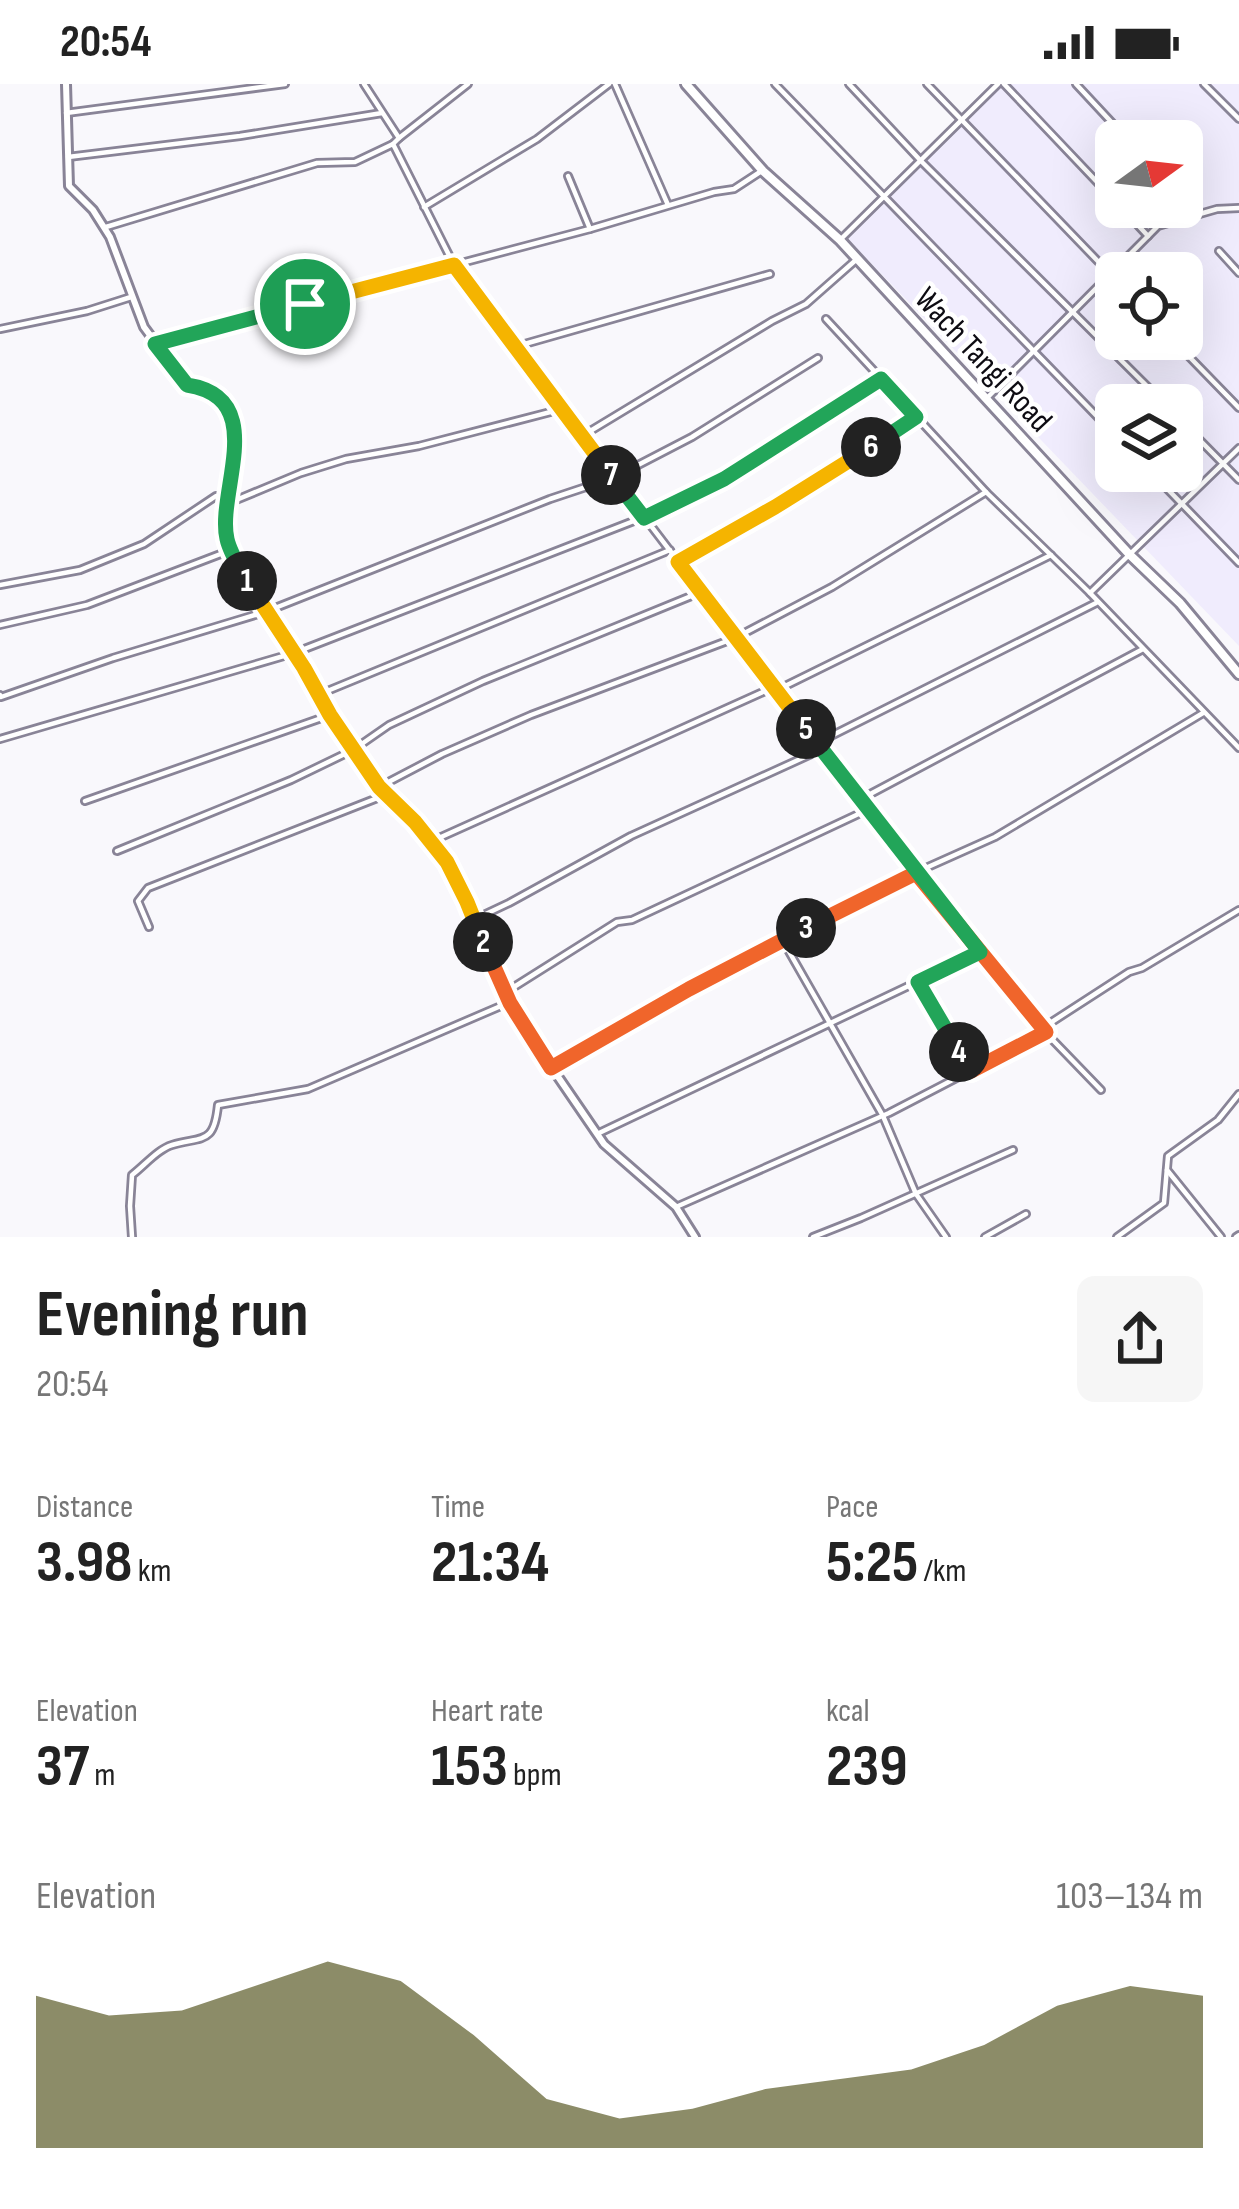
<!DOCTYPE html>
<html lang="en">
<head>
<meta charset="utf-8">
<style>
	body { margin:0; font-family:"Sofia Sans Condensed",sans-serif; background:#f6f6f6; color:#222; height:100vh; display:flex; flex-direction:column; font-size:45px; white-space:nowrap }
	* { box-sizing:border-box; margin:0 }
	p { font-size:39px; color:#767676 }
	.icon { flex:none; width:66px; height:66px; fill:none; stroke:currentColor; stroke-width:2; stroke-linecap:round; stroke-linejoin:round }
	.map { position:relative; height:1153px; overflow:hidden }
	.side { display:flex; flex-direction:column; background:#fff; flex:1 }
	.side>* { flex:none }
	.needle { width:78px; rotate:75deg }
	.tools { position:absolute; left:1095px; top:36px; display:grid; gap:24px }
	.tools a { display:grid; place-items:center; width:108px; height:108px; border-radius:18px; background:#fff; box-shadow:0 12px 48px #0002; font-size:60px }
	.pin { position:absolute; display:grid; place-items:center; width:102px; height:102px; color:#fff; margin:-51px; border:6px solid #fff; border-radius:50%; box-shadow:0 3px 12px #0007 }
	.km { position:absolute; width:60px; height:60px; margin:-30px; border-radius:50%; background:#222; color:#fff; font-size:33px; line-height:60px; text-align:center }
	.round { display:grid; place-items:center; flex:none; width:126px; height:126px; border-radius:18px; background:#f6f6f6 }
	.head { display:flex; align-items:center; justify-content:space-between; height:204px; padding:0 36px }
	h1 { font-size:66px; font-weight:700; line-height:90px }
	.figures { display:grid; grid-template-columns:repeat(3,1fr); gap:18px; height:204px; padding:12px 36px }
	.figures div { display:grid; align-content:center }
	.figures b { font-size:60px; font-weight:700 }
	.figures small { font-size:33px; font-weight:400 }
	.figures p { font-size:33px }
	.chart { height:336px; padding:24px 36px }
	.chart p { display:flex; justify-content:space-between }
	.chart svg { width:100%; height:216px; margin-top:12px; fill:#5c5c29; opacity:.7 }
	.status { display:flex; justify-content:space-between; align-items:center; height:84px; padding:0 60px; background:#fff; direction:ltr }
	.status svg { height:33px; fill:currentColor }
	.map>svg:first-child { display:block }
	.built { fill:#f0ecfd; fill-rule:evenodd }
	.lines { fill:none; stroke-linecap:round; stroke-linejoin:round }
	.minor-casing { stroke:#898497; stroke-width:10 }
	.tertiary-casing { stroke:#898497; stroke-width:12 }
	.secondary-casing { stroke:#898497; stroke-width:14 }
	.minor { stroke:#fff; stroke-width:4.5 }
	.tertiary { stroke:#fff; stroke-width:6 }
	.secondary { stroke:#fff; stroke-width:8 }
	.split-1-casing { stroke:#fff; stroke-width:24 }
	.split-2-casing { stroke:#fff; stroke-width:24 }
	.split-3-casing { stroke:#fff; stroke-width:24 }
	.split-4-casing { stroke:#fff; stroke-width:24 }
	.split-5-casing { stroke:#fff; stroke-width:24 }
	.split-6-casing { stroke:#fff; stroke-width:24 }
	.split-7-casing { stroke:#fff; stroke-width:24 }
	.split-8-casing { stroke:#fff; stroke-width:24 }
	.split-1 { stroke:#22a559; stroke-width:15 }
	.split-2 { stroke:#f5b400; stroke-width:15 }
	.split-3 { stroke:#f0652b; stroke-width:15 }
	.split-4 { stroke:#f0652b; stroke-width:15 }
	.split-5 { stroke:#22a559; stroke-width:15 }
	.split-6 { stroke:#f5b400; stroke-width:15 }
	.split-7 { stroke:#22a559; stroke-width:15 }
	.split-8 { stroke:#f5b400; stroke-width:15 }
	.labels { text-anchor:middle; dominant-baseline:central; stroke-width:9; stroke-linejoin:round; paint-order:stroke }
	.street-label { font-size:33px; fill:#0d0b12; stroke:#fff }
</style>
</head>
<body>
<div class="status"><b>20:54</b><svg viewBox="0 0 49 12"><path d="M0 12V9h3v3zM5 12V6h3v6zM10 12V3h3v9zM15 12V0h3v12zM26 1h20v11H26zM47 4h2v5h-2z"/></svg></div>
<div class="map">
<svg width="1239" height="1153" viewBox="0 0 1239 1153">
	<rect width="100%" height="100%" fill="#f9f8fc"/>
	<path class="built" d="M 998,0 L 1239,0 L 1239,562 L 843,150 ZM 1116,57 L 1182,57 L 1182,123 L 1116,123 ZM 1116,189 L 1182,189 L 1182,255 L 1116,255 ZM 1116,321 L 1182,321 L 1182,387 L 1116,387 Z"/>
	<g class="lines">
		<g class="minor-casing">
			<g id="minor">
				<path d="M 364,0 L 399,54 L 393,60 L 458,189 L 916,789 L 1045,948 L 1101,1006"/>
				<path d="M 615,0 L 668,121"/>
				<path d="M 775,0 L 1116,352"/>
				<path d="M 849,0 L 921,77 L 1166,321"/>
				<path d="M 927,0 L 1116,196"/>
				<path d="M 1004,0 L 1116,118"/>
				<path d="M 1076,0 L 1129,57"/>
				<path d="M 1204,0 L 1239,35"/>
				<path d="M 66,29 L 285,0"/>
				<path d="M 399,54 L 468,0"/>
				<path d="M 68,73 L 240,52 L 382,29"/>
				<path d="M 568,92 L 590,145"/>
				<path d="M 1182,113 L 1199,130"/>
				<path d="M 424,123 L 537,55 L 609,0"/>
				<path d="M 1121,123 L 1148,152"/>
				<path d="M 106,143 L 317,79 L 355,78 L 393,60"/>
				<path d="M 840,156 L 998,0"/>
				<path d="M 1219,167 L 1239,189"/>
				<path d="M 826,235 L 986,408 L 1090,509 L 1239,664"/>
				<path d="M 0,245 L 87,227 L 131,213"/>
				<path d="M 1172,255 L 1239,324"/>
				<path d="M 155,260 L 590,145 L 714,108 L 734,105 L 760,88"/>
				<path d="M 514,263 L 770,190"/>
				<path d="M 986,315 L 1158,142 L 1217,125 L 1239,124"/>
				<path d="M 1182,338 L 1239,396"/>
				<path d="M 582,352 L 772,237 L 806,220 L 857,175"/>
				<path d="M 1150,387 L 1239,479"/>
				<path d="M 229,419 L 301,389 L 346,375 L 419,362 L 562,325"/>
				<path d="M 678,478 L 830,390 L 914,334"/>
				<path d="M 0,501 L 80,486 L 144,460 L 216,412 L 230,413"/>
				<path d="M 1090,509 L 1239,364"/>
				<path d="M 0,541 L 87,521 L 231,466"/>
				<path d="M 777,606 L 1051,471"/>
				<path d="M 320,610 L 670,466"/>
				<path d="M 0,611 L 1,613 L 113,574 L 265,528 L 550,415 L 613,394 L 692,353 L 818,274"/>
				<path d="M 0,655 L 294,569 L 644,433 L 723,395 L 881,295"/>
				<path d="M 817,659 L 1096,519"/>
				<path d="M 379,703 L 442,670 L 531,631 L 735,554 L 832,503 L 986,408"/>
				<path d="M 859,716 L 1143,565"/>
				<path d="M 85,717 L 330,631"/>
				<path d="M 430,758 L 774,603"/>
				<path d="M 117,767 L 291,696 L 353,666 L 389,641 L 483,597 L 701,508"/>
				<path d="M 473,836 L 509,819 L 631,752 L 818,667"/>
				<path d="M 149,843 L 138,817 L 148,804 L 385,711"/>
				<path d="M 783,857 L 883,1032 L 916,1110 L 946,1153"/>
				<path d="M 918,898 L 970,986"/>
				<path d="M 506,908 L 617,838 L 632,836 L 867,726"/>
				<path d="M 1044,943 L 1129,888 L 1142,884 L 1239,826"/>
				<path d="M 552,984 L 689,905 L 881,804 L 995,753 L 1203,629"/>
				<path d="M 597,1050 L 980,868"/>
				<path d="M 1167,1086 L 1221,1153"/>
				<path d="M 676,1123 L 889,1029 L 1045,948"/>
				<path d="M 132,1153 L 130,1122 L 132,1091 C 144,1082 158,1065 172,1061 C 203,1052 214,1061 218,1021 L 308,1005 L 510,918"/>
				<path d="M 813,1153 L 861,1134 L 1013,1066"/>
				<path d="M 985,1153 L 1026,1130"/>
				<path d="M 1117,1153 L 1164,1119 L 1168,1072 L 1218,1036 L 1239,1010"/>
				<path d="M 1236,1153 L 1239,1151"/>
			</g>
		</g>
		<g class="tertiary-casing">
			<path id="tertiary" d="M 66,0 L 69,102 L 93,126 L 110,153 L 144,243 L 187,301 L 204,304 L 221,317 L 230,331 L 237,358 L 225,451 L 242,487 L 265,528 L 379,703 L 414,738 L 447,778 L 467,818 L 510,918 L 552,984 L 604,1060 L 676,1123 L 695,1153"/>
		</g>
		<g class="secondary-casing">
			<path id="secondary" d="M 686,0 L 763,87 L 840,156 L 1129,470 L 1180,519 L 1239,590"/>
		</g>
		<use href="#minor" class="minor"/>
		<use href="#tertiary" class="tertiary"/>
		<use href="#secondary" class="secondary"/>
	</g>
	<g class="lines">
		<g class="split-1-casing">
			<path id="split-1" d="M 247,497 C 240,484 230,469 227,455 C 216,408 271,314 187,301 L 155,260 L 305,220"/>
		</g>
		<g class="split-2-casing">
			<path id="split-2" d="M 247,497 L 304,584 L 330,631 L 379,703 L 415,738 L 447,778 L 467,818 L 483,858"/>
		</g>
		<g class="split-3-casing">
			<path id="split-3" d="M 483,858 L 510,919 L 551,984 L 689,905 L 806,844"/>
		</g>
		<g class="split-4-casing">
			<path id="split-4" d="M 806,844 L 916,789 L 1046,948 L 971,987 L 959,968"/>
		</g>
		<g class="split-5-casing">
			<path id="split-5" d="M 806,645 L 980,868 L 918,898 L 959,968"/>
		</g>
		<g class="split-6-casing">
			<path id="split-6" d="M 806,645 L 678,478 L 775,423 L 871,363"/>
		</g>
		<g class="split-7-casing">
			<path id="split-7" d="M 611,391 L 644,434 L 724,395 L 881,295 L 916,333 L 871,363"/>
		</g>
		<g class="split-8-casing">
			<path id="split-8" d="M 305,220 L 454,181 L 611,391"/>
		</g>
		<use href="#split-1" class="split-1"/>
		<use href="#split-2" class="split-2"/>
		<use href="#split-3" class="split-3"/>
		<use href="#split-4" class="split-4"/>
		<use href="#split-5" class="split-5"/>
		<use href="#split-6" class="split-6"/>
		<use href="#split-7" class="split-7"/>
		<use href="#split-8" class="split-8"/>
	</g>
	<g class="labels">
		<g class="street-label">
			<text transform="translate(983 276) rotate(47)">Wach Tangi Road</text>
		</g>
	</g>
</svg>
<div class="tools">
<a><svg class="needle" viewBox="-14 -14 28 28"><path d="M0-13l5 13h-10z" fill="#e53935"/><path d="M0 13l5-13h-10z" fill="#767676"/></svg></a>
<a><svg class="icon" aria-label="locate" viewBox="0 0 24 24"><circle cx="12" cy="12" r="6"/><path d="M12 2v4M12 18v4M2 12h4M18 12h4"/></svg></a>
<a><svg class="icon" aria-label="layers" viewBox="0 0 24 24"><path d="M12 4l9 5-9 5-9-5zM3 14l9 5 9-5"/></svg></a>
</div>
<div class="pin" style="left:305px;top:220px;background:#1e9e55"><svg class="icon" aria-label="arrive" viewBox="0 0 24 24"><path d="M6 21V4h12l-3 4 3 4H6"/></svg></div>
<b class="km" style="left:247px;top:497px">1</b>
<b class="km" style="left:483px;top:858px">2</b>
<b class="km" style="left:806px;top:844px">3</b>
<b class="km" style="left:959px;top:968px">4</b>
<b class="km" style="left:806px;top:645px">5</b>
<b class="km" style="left:871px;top:363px">6</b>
<b class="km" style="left:611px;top:391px">7</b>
</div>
<section class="side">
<div class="head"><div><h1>Evening run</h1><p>20:54</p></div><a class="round"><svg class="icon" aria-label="share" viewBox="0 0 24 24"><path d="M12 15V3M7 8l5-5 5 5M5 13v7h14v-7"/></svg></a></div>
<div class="figures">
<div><p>Distance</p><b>3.98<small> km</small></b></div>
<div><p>Time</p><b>21:34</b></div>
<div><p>Pace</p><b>5:25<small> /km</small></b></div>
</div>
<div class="figures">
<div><p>Elevation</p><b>37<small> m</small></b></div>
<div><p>Heart rate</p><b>153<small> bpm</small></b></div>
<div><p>kcal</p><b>239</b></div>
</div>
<div class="chart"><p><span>Elevation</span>103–134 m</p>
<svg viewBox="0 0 160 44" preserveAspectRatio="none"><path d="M0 44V13L10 17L20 16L30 11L40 6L50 10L60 21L70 34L80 38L90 36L100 32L110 30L120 28L130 23L140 15L150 11L160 13V44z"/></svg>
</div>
</section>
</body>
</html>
